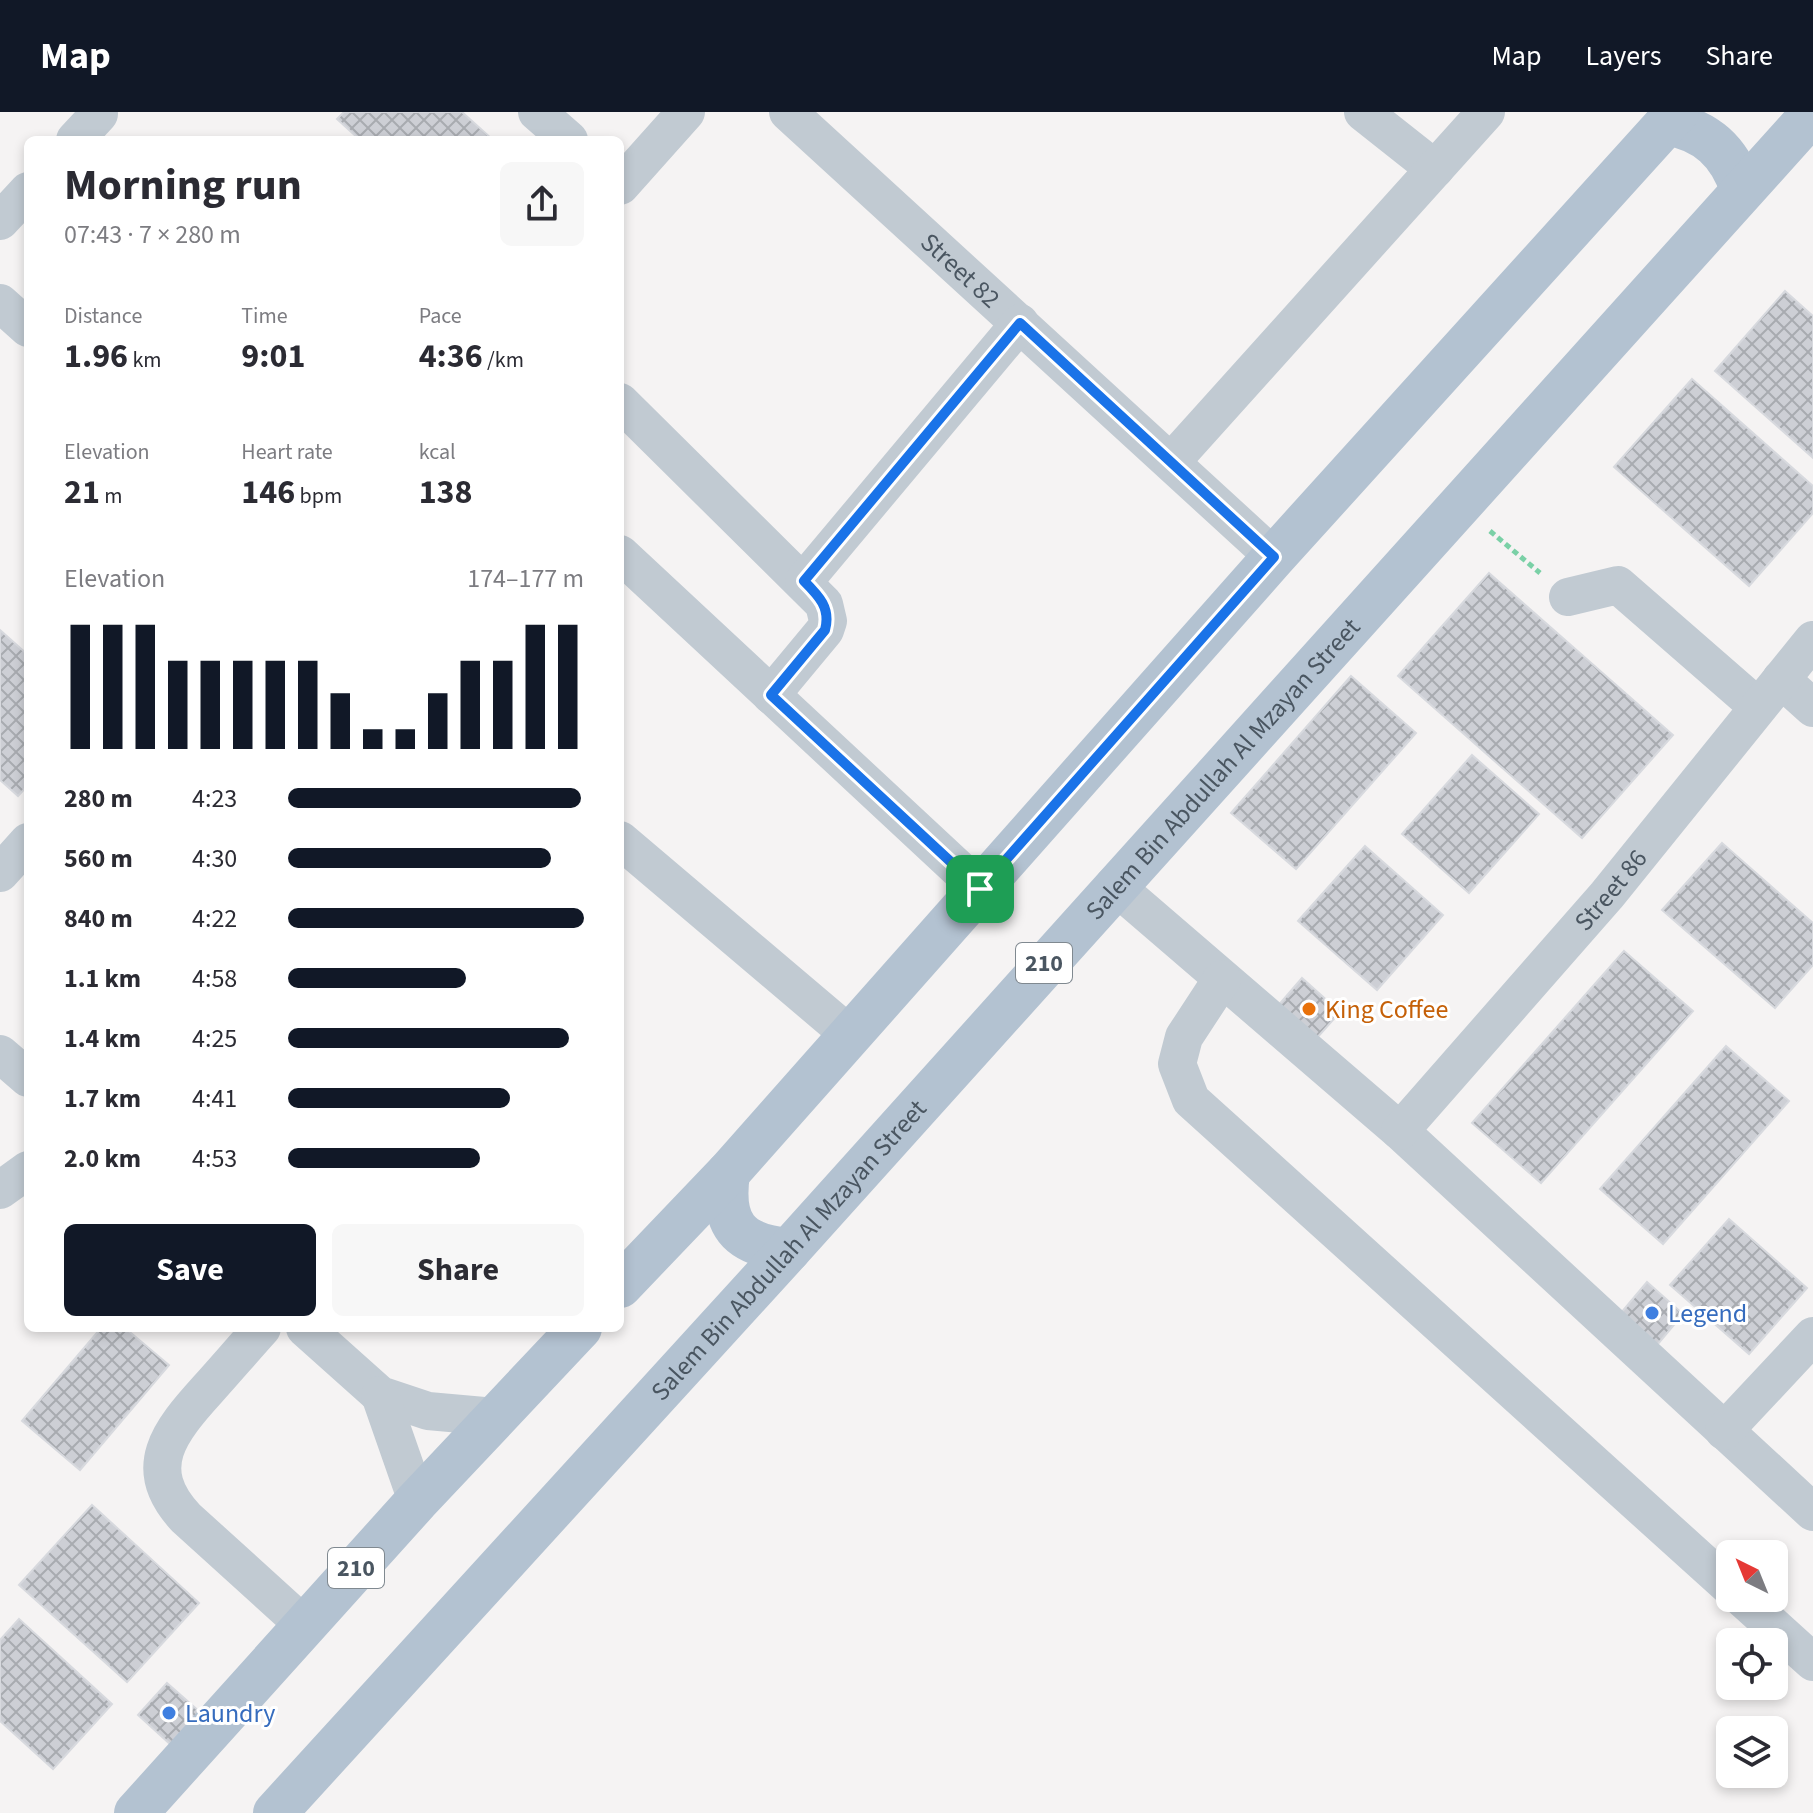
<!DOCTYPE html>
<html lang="en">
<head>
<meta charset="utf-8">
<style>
	body { margin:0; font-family:"Source Sans 3",sans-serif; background:#f7f7f7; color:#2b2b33; height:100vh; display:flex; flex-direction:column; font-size:30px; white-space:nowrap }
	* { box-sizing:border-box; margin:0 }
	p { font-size:26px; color:#7c7c81 }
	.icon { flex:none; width:44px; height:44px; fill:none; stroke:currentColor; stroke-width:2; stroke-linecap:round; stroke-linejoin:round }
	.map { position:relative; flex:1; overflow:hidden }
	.panel { position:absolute; left:24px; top:24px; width:600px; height:1196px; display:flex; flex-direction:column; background:#fff; border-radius:12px; box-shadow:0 4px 12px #0003 }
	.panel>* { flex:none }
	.needle { width:52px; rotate:317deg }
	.buttons { position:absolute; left:1716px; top:1428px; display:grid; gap:16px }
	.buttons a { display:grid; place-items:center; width:72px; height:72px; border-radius:12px; background:#fff; box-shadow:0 4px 12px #0003; font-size:40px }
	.pin { position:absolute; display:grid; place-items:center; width:68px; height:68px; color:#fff; margin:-34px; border-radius:16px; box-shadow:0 4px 12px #0006 }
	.round { display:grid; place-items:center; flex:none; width:84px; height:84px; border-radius:12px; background:#f7f7f7 }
	.summary { display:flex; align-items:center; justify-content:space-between; height:136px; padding:0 40px }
	h1 { font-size:44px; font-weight:700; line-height:60px }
	.stats { display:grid; grid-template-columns:repeat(3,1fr); gap:12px; height:136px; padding:8px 40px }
	.stats div { display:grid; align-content:center }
	.stats b { font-size:34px; font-weight:700 }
	.stats small { font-size:22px; font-weight:400 }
	.stats p { font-size:22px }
	.chart { height:224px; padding:16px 40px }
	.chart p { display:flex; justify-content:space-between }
	.chart svg { width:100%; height:144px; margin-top:8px; stroke:#111827; stroke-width:6 }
	.button { display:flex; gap:16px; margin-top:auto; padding:16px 40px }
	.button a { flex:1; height:92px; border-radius:12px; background:#111827; color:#fff; font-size:32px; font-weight:700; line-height:92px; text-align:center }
	.button a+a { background:#f7f7f7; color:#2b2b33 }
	ul { padding:0 40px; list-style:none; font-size:26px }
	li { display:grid; grid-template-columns:128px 96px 1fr; align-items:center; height:60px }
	li i { height:20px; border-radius:10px; background:#111827 }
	header { display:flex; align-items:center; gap:48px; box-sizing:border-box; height:112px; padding:0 40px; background:#111827; color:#fff }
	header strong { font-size:38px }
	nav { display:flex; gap:44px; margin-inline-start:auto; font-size:28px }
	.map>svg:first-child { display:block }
	.building { fill:url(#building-cross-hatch); stroke:#d7d9de; stroke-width:2 }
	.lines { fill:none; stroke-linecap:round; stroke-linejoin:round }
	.path { stroke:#7ad0a6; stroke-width:5; stroke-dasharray:6 4; stroke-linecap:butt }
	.minor { stroke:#c1cad2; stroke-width:38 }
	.major { stroke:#b3c2d1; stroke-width:44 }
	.route-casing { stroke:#fff; stroke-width:16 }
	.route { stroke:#1a73e8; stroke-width:10 }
	.food-dot { fill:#e8710a; stroke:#fff; stroke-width:3 }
	.shop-dot { fill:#3f7fe0; stroke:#fff; stroke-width:3 }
	.labels { text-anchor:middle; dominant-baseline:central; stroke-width:6; stroke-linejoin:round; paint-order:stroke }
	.shield { fill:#fff; stroke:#808990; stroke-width:2 }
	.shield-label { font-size:24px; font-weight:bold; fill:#4a5661 }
	.street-label { font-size:26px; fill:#4a5661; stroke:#fff }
	.food-label { font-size:26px; fill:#c56008; stroke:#fff; text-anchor:start }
	.shop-label { font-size:26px; fill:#366cbe; stroke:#fff; text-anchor:start }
</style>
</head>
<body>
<header>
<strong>Map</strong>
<nav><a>Map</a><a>Layers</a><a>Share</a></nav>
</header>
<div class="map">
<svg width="1813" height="1701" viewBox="0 0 1813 1701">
	<defs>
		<pattern id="building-cross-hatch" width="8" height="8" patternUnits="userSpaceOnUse" patternTransform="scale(2)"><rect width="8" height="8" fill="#cdcfd5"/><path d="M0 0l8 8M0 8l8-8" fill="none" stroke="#a8abb0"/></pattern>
	</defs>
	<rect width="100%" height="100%" fill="#f5f3f3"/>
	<g class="building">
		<path d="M 344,0 L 462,0 L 493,28 L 360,28 L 337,7 Z"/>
		<path d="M 1785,179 L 1813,204 L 1813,346 L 1715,259 Z"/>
		<path d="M 1692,267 L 1813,374 L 1813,401 L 1749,474 L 1614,355 Z"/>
		<path d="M 1489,461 L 1673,623 L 1582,726 L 1398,564 Z"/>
		<path d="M 0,518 L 28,543 L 28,673 L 18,684 L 0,668 Z"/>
		<path d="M 1351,564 L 1416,621 L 1296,757 L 1231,701 Z"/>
		<path d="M 1472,643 L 1539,702 L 1469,781 L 1402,722 Z"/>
		<path d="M 1722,731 L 1813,811 L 1813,853 L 1775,896 L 1662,798 Z"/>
		<path d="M 1365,734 L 1443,803 L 1377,878 L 1298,809 Z"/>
		<path d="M 1624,839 L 1693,899 L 1541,1071 L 1472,1011 Z"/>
		<path d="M 1302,866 L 1340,900 L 1315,928 L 1277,895 Z"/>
		<path d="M 1726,934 L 1789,989 L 1663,1132 L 1600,1077 Z"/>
		<path d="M 1729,1107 L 1807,1176 L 1749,1242 L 1670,1173 Z"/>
		<path d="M 1647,1170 L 1683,1202 L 1657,1233 L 1621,1201 Z"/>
		<path d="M 101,1216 L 125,1216 L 169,1253 L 80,1358 L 22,1309 Z"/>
		<path d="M 92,1393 L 199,1491 L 127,1570 L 19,1473 Z"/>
		<path d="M 19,1507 L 112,1592 L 53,1657 L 0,1609 L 0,1528 Z"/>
		<path d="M 167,1571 L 200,1600 L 170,1632 L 138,1603 Z"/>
	</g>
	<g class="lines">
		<path class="path" d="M 1490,419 L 1540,461"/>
		<g class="minor">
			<path d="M 537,0 L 569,28"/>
			<path id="s1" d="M 788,0 L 1274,445"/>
			<path d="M 1363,0 L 1435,57"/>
			<path d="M 75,28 L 99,2"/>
			<path d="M 620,74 L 686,0"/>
			<path d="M 0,109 L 28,79"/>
			<path d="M 0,191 L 28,216"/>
			<path d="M 620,290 L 824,492 L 828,509 L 825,518 L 771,583"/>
			<path d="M 1172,349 L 1486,0"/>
			<path d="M 620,442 L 980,777"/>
			<path d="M 804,469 L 1020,211"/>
			<path d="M 1568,485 L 1618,473 L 1758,595"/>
			<path d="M 1781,567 L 1813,596"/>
			<path d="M 620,728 L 850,923"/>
			<path d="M 0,761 L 28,730"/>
			<path d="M 1114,773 L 1400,1019 L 1813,1400"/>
			<path d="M 1222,867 L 1184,925 L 1177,952 L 1191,988 L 1730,1475"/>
			<path d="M 0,942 L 28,966"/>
			<path id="s2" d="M 1400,1019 L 1607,783 L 1813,528"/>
			<path d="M 0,1078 L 28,1058"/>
			<path d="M 262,1216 C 244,1236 226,1257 208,1277 C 170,1319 139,1356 186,1406 L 304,1513"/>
			<path d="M 305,1216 L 380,1283 L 428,1299 L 495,1305"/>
			<path d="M 380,1283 L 417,1389"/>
			<path d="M 1724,1319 L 1813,1224"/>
			<path d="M 1742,1486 L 1813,1550"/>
		</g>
		<g class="major">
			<path d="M 1667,11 C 1707,19 1729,39 1742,77"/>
			<path d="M 728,1061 C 721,1112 737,1133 789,1138"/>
			<path d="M 620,1174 L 728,1061 L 1274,445 L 1677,0"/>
			<path d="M 136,1701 L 417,1389 L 580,1216"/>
			<path id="s3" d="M 275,1701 L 789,1138 L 1813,1"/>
		</g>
	</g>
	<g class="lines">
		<g class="route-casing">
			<path id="route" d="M 1020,211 L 1274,445 L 980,777 L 771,583 L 825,518 C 831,496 819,484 804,469 Z"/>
		</g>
		<use href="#route" class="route"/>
	</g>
	<circle class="food-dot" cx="1309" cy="897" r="8"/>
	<g class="shop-dot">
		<circle cx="1652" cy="1201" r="8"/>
		<circle cx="169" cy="1601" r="8"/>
	</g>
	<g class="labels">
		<g class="shield">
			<rect x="1016" y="831" width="56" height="40" rx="6"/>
			<rect x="328" y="1436" width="56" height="40" rx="6"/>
		</g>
		<g class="shield-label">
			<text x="1044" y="851">210</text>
			<text x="356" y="1456">210</text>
		</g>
		<g class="street-label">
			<text stroke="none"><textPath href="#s1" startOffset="234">Street 82</textPath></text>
			<text stroke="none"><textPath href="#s3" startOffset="1410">Salem Bin Abdullah Al Mzayan Street</textPath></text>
			<text stroke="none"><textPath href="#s2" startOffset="320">Street 86</textPath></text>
			<text stroke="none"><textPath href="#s3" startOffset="762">Salem Bin Abdullah Al Mzayan Street</textPath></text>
		</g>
		<g class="food-label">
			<text x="1325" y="897">King Coffee</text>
		</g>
		<g class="shop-label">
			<text x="1668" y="1201">Legend</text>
			<text x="185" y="1601">Laundry</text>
		</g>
	</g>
</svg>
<div class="buttons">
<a><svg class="needle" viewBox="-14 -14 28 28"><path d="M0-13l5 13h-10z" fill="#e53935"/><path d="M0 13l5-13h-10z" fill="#7c7c81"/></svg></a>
<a><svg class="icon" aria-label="locate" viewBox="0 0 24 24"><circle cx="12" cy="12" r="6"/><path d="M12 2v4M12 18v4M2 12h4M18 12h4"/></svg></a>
<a><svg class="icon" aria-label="layers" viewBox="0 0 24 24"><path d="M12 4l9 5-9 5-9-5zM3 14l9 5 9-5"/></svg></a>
</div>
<div class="pin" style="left:980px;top:777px;background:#1e9e55"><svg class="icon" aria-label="arrive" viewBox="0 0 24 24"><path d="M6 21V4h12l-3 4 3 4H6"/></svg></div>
<section class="panel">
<div class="summary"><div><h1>Morning run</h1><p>07:43 · 7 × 280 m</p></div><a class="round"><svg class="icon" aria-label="share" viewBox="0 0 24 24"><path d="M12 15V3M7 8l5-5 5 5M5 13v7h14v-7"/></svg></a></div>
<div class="stats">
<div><p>Distance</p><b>1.96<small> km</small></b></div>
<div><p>Time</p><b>9:01</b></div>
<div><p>Pace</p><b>4:36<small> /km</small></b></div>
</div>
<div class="stats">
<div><p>Elevation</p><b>21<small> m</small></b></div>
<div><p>Heart rate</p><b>146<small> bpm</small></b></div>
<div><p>kcal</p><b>138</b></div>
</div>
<div class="chart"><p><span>Elevation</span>174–177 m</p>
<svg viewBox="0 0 160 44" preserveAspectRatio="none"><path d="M5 44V6M15 44V6M25 44V6M35 44V17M45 44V17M55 44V17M65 44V17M75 44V17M85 44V27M95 44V38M105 44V38M115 44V27M125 44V17M135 44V17M145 44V6M155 44V6"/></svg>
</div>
<ul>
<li><b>280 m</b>4:23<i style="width:99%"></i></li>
<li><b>560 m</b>4:30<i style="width:89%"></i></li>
<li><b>840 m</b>4:22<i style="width:100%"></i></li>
<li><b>1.1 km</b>4:58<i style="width:60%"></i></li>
<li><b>1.4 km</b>4:25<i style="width:95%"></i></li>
<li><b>1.7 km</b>4:41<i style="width:75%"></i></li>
<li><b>2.0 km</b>4:53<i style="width:65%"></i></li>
</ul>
<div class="button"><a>Save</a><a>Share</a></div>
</section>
</div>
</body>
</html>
